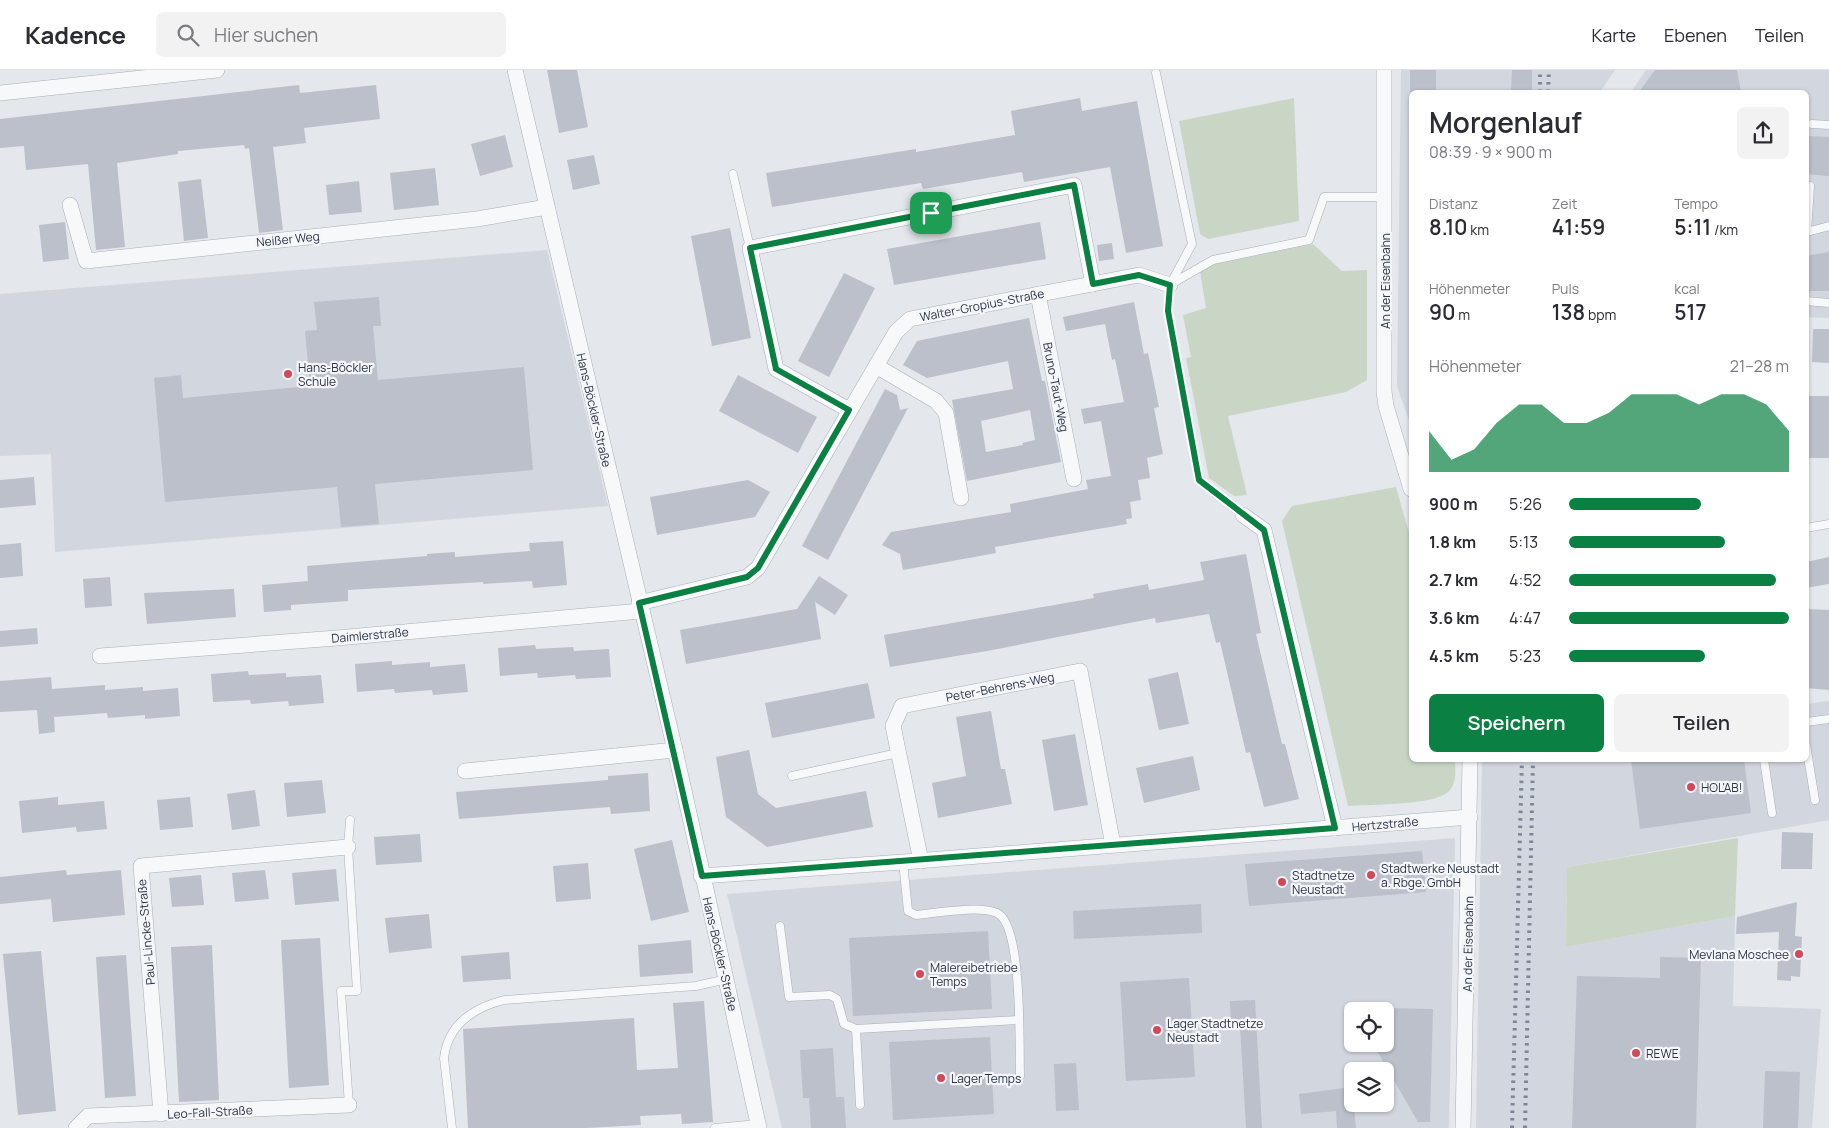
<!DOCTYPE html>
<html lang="de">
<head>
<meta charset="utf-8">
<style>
	body { margin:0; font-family:Manrope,sans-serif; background:#f2f2f3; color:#2b2b33; height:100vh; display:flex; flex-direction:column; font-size:19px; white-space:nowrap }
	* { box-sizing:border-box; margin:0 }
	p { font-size:16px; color:#7c7c81 }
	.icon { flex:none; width:28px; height:28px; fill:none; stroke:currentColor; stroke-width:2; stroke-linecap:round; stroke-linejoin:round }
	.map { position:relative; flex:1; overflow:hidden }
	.side { position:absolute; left:1409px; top:20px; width:400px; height:672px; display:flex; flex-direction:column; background:#fff; border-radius:8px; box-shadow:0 1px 4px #0004 }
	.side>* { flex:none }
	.fabs { position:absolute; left:1344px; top:932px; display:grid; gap:10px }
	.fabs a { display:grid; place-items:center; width:50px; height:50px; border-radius:8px; background:#fff; box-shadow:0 1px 4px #0004; font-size:25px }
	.pin { position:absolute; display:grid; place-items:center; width:42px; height:42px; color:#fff; margin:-21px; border-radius:10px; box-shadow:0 2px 8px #0006 }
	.round { display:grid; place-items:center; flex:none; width:52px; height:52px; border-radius:8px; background:#f2f2f3 }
	.summary { display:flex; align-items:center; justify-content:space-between; height:85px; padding:0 20px }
	h1 { font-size:28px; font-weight:600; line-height:38px }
	.stats { display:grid; grid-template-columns:repeat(3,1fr); gap:8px; height:85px; padding:5px 20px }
	.stats div { display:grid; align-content:center }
	.stats b { font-size:21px; font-weight:600 }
	.stats small { font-size:14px; font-weight:400 }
	.stats p { font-size:14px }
	.chart { height:140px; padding:10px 20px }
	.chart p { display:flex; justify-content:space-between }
	.chart svg { width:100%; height:90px; margin-top:5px; fill:#0b8043; opacity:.7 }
	.button { display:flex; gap:10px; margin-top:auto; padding:10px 20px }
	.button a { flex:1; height:58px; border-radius:8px; background:#0b8043; color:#fff; font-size:20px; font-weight:600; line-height:58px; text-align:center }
	.button a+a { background:#f2f2f3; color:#2b2b33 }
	ul { padding:0 20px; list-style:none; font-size:16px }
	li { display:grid; grid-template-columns:80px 60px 1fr; align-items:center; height:38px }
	li i { height:12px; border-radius:6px; background:#0b8043 }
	header { display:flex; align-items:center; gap:30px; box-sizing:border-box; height:70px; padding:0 25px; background:#fff; border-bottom:1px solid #e1e1e2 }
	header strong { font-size:24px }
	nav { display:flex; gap:28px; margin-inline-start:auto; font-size:18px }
	.search { width:350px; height:45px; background:#f2f2f3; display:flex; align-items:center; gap:12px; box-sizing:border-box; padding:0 18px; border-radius:8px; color:#7c7c81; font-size:19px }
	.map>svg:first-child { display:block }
	.built { fill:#d2d6de; fill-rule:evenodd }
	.green { fill:#c9d6c5 }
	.building { fill:#bbc0ca; fill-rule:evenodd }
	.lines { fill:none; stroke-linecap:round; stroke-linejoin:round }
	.service-casing { stroke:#a9aeb7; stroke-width:9 }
	.minor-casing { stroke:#a9aeb7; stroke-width:16 }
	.service { stroke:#f7f8fa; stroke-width:8 }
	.minor { stroke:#f7f8fa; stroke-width:15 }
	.rail { stroke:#7d8696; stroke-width:4; stroke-dasharray:2.5 5; stroke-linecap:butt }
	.route-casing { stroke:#fff; stroke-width:10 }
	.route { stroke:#0b8043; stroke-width:6 }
	.poi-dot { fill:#d1495b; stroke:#f4f6f9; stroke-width:2 }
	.labels { text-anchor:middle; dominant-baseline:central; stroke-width:4.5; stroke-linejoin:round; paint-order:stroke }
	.street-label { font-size:12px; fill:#2b3445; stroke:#f4f6f9 }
	.poi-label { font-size:12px; fill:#2b3445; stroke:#f4f6f9; text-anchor:start }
</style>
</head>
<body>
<header>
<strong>Kadence</strong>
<div class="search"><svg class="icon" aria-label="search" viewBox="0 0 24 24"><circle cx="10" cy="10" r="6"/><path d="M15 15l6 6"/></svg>Hier suchen</div>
<nav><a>Karte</a><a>Ebenen</a><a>Teilen</a></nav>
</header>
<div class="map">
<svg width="1829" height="1058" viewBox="0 0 1829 1058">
	<rect width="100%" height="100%" fill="#e4e7ec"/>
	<g class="built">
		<path d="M 1401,0 L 1615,0 L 1600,22 L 1411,22 L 1411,356 L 1397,316 Z"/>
		<path d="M 1646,0 L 1829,0 L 1829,248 L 1806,247 L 1806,22 L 1631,22 Z"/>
		<path d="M 547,180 L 608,436 L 55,482 L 51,384 L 0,386 L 0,224 Z"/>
		<path d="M 1829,631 L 1829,750 L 1567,797 L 1566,877 L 1735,846 L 1733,936 L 1821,939 L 1812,1058 L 1476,1058 L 1482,690 L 1806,690 L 1806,634 Z"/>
		<path d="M 1455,768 L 1449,1058 L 782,1058 L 727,824 ZM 1352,941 L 1385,941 L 1385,974 L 1352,974 ZM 1352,1001 L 1385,1001 L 1385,1034 L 1352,1034 Z"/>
	</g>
	<g class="green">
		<path d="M 1294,28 L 1299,151 L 1208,169 L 1200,164 L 1179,51 Z"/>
		<path d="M 1313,174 L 1342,201 L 1367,200 L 1367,310 L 1346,322 L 1228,346 L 1247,425 L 1234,426 L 1209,408 L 1186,288 L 1191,287 L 1183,245 L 1206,238 L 1200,201 L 1215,194 Z"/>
		<path d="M 1396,417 L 1411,470 L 1411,690 L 1455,690 C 1455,700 1457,711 1450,720 C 1438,736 1370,734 1348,736 L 1282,451 L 1292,436 Z"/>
		<path d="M 1738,768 L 1735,846 L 1566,877 L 1567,797 Z"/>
	</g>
	<g class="building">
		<path d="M 547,0 L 577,0 L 588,57 L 559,63 Z"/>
		<rect x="1410" y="0" width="26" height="22"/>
		<path d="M 1512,0 L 1532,0 L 1532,22 L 1511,22 Z"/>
		<path d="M 1655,0 L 1737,0 L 1741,22 L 1639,22 Z"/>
		<path d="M 299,15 L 300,23 L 376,15 L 380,49 L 304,58 L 306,73 L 273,77 L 283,160 L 259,163 L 249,78 L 245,79 L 244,75 L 178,81 L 178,84 L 117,93 L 125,177 L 96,180 L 88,94 L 26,100 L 24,76 L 0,78 L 0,49 Z"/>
		<path d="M 1080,28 L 1082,41 L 1137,31 L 1163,176 L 1126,183 L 1110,97 L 1024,112 L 1022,102 L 923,119 L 921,113 L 772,137 L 766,103 L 916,79 L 916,82 L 1015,65 L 1011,41 Z"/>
		<path d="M 505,65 L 513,97 L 480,106 L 471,74 Z"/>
		<path d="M 1806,66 L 1829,67 L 1829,106 L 1806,104 Z"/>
		<path d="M 594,85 L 600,114 L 573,120 L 567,90 Z"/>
		<path d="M 435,98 L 439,135 L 394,140 L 390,103 Z"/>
		<path d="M 201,109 L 208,168 L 184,171 L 178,112 Z"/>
		<path d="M 359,111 L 362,142 L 329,145 L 326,115 Z"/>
		<path d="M 65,152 L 69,189 L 43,192 L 39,155 Z"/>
		<path d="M 1040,152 L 1046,189 L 894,215 L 887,179 Z"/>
		<path d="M 730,158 L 751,268 L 712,276 L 691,166 Z"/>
		<path d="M 1112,173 L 1114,189 L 1099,191 L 1097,175 Z"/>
		<path d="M 1829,182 L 1829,221 L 1806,221 L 1806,186 Z"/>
		<path d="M 844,203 L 875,218 L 829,307 L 798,291 Z"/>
		<path d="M 379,227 L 381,256 L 373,256 L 378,310 L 524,297 L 533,400 L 375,414 L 379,454 L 341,457 L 337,417 L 165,432 L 154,308 L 181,305 L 183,328 L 310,316 L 305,261 L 317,260 L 314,232 Z"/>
		<path d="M 1134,232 L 1144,284 L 1148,283 L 1159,337 L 1154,338 L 1163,384 L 1147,388 L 1150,408 L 1138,410 L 1141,430 L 1130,432 L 1132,448 L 1126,449 L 1127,454 L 995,477 L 996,483 L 903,500 L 900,484 L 882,475 L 891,462 L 1011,442 L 1010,434 L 1088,419 L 1086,410 L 1111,406 L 1101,351 L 1084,354 L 1081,339 L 1124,332 L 1115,289 L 1112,290 L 1105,254 L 1066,261 L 1063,247 Z"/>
		<path d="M 1029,248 L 1042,311 L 1045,311 L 1061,392 L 967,411 L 952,330 L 1013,319 L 1008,291 L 927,308 L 903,295 L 917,271 ZM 1030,340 L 1035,370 L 1022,373 L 1023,375 L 986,382 L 981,351 Z"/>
		<path d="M 1813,259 L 1829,259 L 1829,293 L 1812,292 Z"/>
		<path d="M 738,305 L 817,347 L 798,383 L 719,341 Z"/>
		<path d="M 885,319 L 897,325 L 900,340 L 908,338 L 828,490 L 802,476 Z"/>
		<path d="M 1809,326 L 1829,326 L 1829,388 L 1806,388 Z"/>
		<path d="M 34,407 L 36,435 L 0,438 L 0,410 Z"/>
		<path d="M 748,410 L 770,422 L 755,447 L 657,465 L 650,427 Z"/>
		<path d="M 563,471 L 567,515 L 533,518 L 532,511 L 483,514 L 483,512 L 348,520 L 348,531 L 291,535 L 291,540 L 264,542 L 262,515 L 308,511 L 307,496 L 427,486 L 427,484 L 455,482 L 455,487 L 530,481 L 529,473 Z"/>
		<path d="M 21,473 L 23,506 L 0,508 L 0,475 Z"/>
		<path d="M 1246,484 L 1261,563 L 1256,564 L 1282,674 L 1285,674 L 1299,729 L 1264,737 L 1250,682 L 1246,683 L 1220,572 L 1216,573 L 1209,544 L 1156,553 L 1155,548 L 987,581 L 890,597 L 884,565 L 1094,528 L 1093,524 L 1148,514 L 1149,520 L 1204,510 L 1200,492 Z"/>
		<path d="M 1829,487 L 1829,514 L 1806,518 L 1806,492 Z"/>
		<path d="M 819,506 L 848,525 L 835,545 L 815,532 L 821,569 L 686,594 L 680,560 L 797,539 Z"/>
		<path d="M 110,507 L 112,536 L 85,538 L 83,509 Z"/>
		<path d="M 234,519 L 236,547 L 147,554 L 144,523 Z"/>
		<path d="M 1806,539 L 1829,540 L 1829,620 L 1806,618 Z"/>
		<path d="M 37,558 L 38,574 L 0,577 L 0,561 Z"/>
		<path d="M 535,575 L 536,579 L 573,577 L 574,581 L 609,579 L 611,607 L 576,609 L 575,605 L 538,608 L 537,603 L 500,606 L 498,578 Z"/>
		<path d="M 392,591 L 392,595 L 430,592 L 430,597 L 465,594 L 468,622 L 433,625 L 432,620 L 395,623 L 394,619 L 357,622 L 355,594 Z"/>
		<path d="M 248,601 L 249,605 L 286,603 L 286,607 L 321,605 L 324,633 L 289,636 L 288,631 L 251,634 L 250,630 L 213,632 L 211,604 Z"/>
		<path d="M 1178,602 L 1189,654 L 1159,660 L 1148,609 Z"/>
		<path d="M 51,607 L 52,619 L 105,615 L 105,620 L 143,617 L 143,621 L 178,618 L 180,646 L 145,649 L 145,645 L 108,648 L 107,643 L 54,647 L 55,662 L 39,664 L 37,640 L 0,642 L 0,611 Z"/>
		<path d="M 868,613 L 875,648 L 772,668 L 765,633 Z"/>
		<path d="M 991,641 L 1001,699 L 1005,699 L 1012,734 L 938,748 L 932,713 L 966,706 L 956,647 Z"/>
		<path d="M 1075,664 L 1088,735 L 1054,741 L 1042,670 Z"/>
		<path d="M 749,680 L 758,724 L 776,738 L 866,721 L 873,757 L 767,777 L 726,747 L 716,687 Z"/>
		<path d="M 1193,686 L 1200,720 L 1144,733 L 1136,698 Z"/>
		<path d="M 1631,690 L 1744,690 L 1751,743 L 1640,759 Z"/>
		<path d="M 648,703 L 650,741 L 611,744 L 610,737 L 459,749 L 456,722 L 608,710 L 608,706 Z"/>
		<path d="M 322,710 L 326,743 L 287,747 L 284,713 Z"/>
		<path d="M 255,720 L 260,756 L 232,760 L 227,724 Z"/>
		<path d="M 58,727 L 58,735 L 104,731 L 107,759 L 77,762 L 76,757 L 22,763 L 19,731 Z"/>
		<path d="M 190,727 L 193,757 L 160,760 L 157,730 Z"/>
		<path d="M 1782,762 L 1813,763 L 1812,799 L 1781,799 Z"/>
		<path d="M 420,764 L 422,792 L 376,795 L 374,767 Z"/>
		<path d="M 672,770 L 689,842 L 651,851 L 634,779 Z"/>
		<path d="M 1422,781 L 1426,822 L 1249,836 L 1245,794 Z"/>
		<path d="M 588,793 L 591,829 L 556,832 L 553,796 Z"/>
		<path d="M 336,799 L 339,831 L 295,835 L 292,803 Z"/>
		<path d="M 66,800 L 67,805 L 121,800 L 125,845 L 53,852 L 51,829 L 0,834 L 0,807 Z"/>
		<path d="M 265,800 L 269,829 L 235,832 L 232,803 Z"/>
		<path d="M 201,805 L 204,835 L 172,837 L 169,808 Z"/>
		<path d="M 1797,832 L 1795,866 L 1802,867 L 1800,907 L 1791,906 L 1791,911 L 1777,910 L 1779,862 L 1736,864 L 1737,847 Z"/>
		<path d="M 1201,834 L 1202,863 L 1074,869 L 1073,841 Z"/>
		<path d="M 429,844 L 432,878 L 389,883 L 385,848 Z"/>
		<path d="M 988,861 L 992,939 L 853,946 L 849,868 Z"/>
		<path d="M 320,868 L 329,1015 L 289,1018 L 281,870 Z"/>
		<path d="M 691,870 L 693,903 L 640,907 L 638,875 Z"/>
		<path d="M 212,875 L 219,1030 L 179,1032 L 171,877 Z"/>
		<path d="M 41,881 L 56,1041 L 18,1045 L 3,884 Z"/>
		<path d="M 509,882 L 511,909 L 463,912 L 461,886 Z"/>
		<path d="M 126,885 L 136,1026 L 105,1028 L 96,887 Z"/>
		<path d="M 1660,887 L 1701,888 L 1696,1058 L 1572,1058 L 1577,906 L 1660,908 Z"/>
		<path d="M 1189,908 L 1195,1007 L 1126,1011 L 1120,912 Z"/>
		<path d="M 1255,930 L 1262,1058 L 1246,1058 L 1240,957 L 1231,957 L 1230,931 Z"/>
		<path d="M 704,931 L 713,1052 L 682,1054 L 681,1044 L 640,1046 L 641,1055 L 587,1058 L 468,1058 L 463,959 L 634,948 L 637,1000 L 678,998 L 673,933 Z"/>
		<path d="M 1385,938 L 1433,939 L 1430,1052 L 1418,1052 L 1373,974 L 1385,974 Z"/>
		<path d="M 990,967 L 994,1044 L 893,1050 L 889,972 Z"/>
		<path d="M 833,978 L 836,1027 L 844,1027 L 846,1058 L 811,1058 L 809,1028 L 803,1028 L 800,980 Z"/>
		<path d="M 1076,993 L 1079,1040 L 1056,1041 L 1054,994 Z"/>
		<path d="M 1765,1001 L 1800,1002 L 1798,1058 L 1763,1058 Z"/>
		<path d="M 1352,1017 L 1356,1058 L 1337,1058 L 1336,1041 L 1301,1044 L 1299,1024 Z"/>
	</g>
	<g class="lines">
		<g class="service-casing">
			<g id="service">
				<path d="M 1156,3 L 1192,174 L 1170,215 L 1168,241 L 1199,410 L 1243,445"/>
				<path d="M 1812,54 L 1829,55"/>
				<path d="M 733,104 L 750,178"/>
				<path d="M 1810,116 L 1807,162 L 1829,156"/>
				<path d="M 1171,214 L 1213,190 L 1309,170 L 1324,127 L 1385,127"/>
				<path d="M 1806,231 L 1829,233"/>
				<path d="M 1806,458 L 1829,454"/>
				<path d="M 1806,652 L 1829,649"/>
				<path d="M 1806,675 L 1815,730"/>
				<path d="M 1764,690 L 1772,743"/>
				<path d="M 792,706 L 898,683"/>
				<path d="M 903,792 L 908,841 L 916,845 C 938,843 978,835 997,843 C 1023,854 1019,977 1020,1006"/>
				<path d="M 780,856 L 789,927 L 830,925 L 837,929 L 844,954 L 856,959 L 1018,950"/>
				<path d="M 856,959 L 860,1035"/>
				<path d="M 349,1035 L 341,921 L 357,921 L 348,777 L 350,750"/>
				<path d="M 452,1058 L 444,988 C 448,954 473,938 504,930 L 696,916 L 727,909"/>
				<path d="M 715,1058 L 758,1054"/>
			</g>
		</g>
		<g class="minor-casing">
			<g id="minor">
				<path d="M 515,0 L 675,680 L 759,1058"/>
				<path d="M 1384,0 L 1384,321 L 1386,336 L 1411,419"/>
				<path d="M 0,23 L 217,0"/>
				<path d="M 70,135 L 86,191 L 477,149 L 547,137"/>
				<path d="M 1038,224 L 1074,409"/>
				<path d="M 876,296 L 936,331 L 946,343 L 961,428"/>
				<path d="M 849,340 L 776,299 L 750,178 L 1074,115 L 1093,214"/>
				<path d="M 1243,445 L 1264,460 L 1335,758"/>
				<path d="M 639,533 L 747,507 L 758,498 L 876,296 L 896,262 L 910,249 L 1139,205 L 1170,215"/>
				<path d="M 100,586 L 337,568 L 641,541"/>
				<path d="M 465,701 L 675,680"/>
				<path d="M 921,791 L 893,656 L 902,636 L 1080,601 L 1113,775"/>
				<path d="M 701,806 L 903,792 L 1470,747"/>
				<path d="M 161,1044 L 141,796 L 348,777"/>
				<path d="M 76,1058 L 88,1046 L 349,1035"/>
				<path d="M 1463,1058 L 1470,690"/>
			</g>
		</g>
		<use href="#service" class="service"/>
		<use href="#minor" class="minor"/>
		<g class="rail">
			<path d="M 1540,22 L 1540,0"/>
			<path d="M 1548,22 L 1549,0"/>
			<path d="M 1512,1058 L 1522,690"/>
			<path d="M 1525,1058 L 1533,690"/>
		</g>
	</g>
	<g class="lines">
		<g class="route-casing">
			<path id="route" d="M 1074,115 L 1093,214 L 1139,205 L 1170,215 L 1168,241 L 1199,410 L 1264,460 L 1335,758 L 702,806 L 639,533 L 747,507 L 758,498 L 849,340 L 776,299 L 750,178 Z"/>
		</g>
		<use href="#route" class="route"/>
	</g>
	<g class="poi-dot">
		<circle cx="288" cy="304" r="5"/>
		<circle cx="1691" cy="717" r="5"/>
		<circle cx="1371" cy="805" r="5"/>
		<circle cx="1282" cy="812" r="5"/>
		<circle cx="1799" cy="884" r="5"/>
		<circle cx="920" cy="904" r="5"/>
		<circle cx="1157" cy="960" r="5"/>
		<circle cx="1636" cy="983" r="5"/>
		<circle cx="941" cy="1008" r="5"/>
	</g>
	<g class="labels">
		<g class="street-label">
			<text transform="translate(288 169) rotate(-6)">Neißer Weg</text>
			<text transform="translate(1385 211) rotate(-90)">An der Eisenbahn</text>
			<text transform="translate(982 235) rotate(-11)">Walter-Gropius-Straße</text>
			<text transform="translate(1056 317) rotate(79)">Bruno-Taut-Weg</text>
			<text transform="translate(594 340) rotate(77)">Hans-Böckler-Straße</text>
			<text transform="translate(370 565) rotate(-5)">Daimlerstraße</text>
			<text transform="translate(1000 617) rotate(-11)">Peter-Behrens-Weg</text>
			<text transform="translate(1385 754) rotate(-5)">Hertzstraße</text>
			<text transform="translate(146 862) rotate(-95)">Paul-Lincke-Straße</text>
			<text transform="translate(1468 874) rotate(-89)">An der Eisenbahn</text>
			<text transform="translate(720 884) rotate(77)">Hans-Böckler-Straße</text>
			<text transform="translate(210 1042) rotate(-3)">Leo-Fall-Straße</text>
		</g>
		<g class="poi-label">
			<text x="298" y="297">Hans-Böckler<tspan x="298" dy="14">Schule</tspan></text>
			<text x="1701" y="717">HOL'AB!</text>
			<text x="1381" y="798">Stadtwerke Neustadt<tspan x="1381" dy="14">a. Rbge. GmbH</tspan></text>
			<text x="1292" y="805">Stadtnetze<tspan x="1292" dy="14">Neustadt</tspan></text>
			<text x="1789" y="884" text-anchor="end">Mevlana Moschee</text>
			<text x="930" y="897">Malereibetriebe<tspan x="930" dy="14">Temps</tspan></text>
			<text x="1167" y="953">Lager Stadtnetze<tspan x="1167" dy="14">Neustadt</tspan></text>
			<text x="1646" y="983">REWE</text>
			<text x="951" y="1008">Lager Temps</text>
		</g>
	</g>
</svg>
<div class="fabs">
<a><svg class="icon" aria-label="locate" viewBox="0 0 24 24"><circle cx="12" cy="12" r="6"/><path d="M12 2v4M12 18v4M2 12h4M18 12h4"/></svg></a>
<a><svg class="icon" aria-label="layers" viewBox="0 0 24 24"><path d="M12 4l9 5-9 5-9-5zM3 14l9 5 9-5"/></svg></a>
</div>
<div class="pin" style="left:931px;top:143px;background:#1e9e55"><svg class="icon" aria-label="arrive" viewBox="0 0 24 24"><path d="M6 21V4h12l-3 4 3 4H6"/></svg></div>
<section class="side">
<div class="summary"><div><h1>Morgenlauf</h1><p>08:39 · 9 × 900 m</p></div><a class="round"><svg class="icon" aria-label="share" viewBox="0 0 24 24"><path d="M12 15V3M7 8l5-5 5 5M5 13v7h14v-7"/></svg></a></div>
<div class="stats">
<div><p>Distanz</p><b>8.10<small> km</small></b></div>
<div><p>Zeit</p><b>41:59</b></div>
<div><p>Tempo</p><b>5:11<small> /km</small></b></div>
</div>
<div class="stats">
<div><p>Höhenmeter</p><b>90<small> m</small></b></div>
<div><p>Puls</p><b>138<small> bpm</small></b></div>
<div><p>kcal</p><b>517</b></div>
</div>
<div class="chart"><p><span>Höhenmeter</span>21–28 m</p>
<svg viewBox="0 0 160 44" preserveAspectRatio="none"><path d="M0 44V24L10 38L20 33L30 20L40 11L50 11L60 20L70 20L80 15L90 6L100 6L110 6L120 11L130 6L140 6L150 11L160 24V44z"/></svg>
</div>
<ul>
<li><b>900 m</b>5:26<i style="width:60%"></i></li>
<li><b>1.8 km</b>5:13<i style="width:71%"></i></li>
<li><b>2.7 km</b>4:52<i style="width:94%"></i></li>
<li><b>3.6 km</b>4:47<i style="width:100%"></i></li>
<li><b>4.5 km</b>5:23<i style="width:62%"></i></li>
</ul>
<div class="button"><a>Speichern</a><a>Teilen</a></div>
</section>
</div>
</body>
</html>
